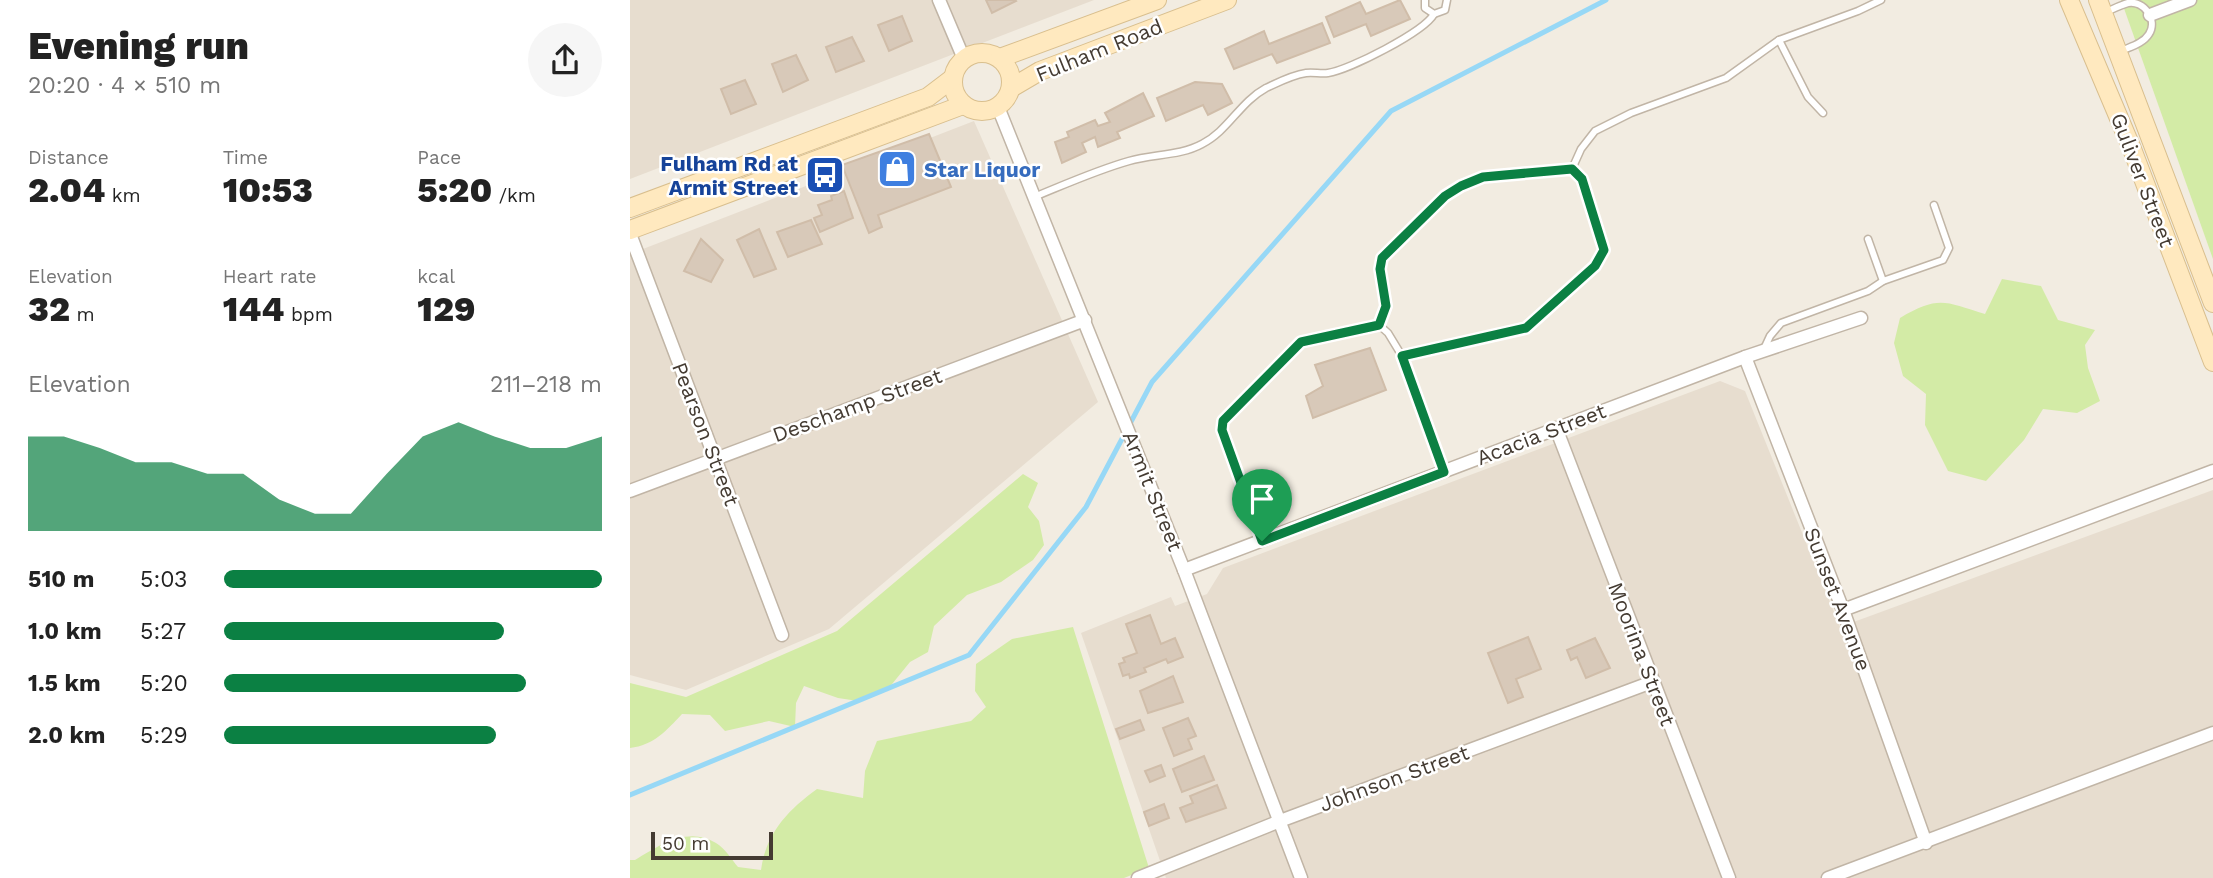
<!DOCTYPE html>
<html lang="en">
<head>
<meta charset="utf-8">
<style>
	body { margin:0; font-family:"Work Sans",sans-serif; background:#f6f6f6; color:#222; height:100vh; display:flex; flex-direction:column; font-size:26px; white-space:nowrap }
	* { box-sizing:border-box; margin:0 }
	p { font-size:23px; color:#767676 }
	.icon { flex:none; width:38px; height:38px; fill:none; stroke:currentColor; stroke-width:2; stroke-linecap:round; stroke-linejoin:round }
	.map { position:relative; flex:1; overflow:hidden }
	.panel { display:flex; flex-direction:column; background:#fff; width:630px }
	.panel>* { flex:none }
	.scale { position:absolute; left:21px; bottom:18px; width:122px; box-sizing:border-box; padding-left:7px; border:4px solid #443b32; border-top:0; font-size:19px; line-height:24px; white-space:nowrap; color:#443b32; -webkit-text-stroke:5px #fff; paint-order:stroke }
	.pin { position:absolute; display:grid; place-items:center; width:60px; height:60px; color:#fff; margin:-72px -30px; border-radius:50% 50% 50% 0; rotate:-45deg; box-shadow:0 0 7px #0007 }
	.pin .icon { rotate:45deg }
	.round { display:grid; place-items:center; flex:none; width:74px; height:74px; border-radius:37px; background:#f6f6f6 }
	.summary { display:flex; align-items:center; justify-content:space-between; height:119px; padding:0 28px }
	h1 { font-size:38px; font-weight:800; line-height:52px }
	.figures { display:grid; grid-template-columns:repeat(3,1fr); gap:10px; height:119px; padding:7px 28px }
	.figures div { display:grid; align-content:center }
	.figures b { font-size:35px; font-weight:800 }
	.figures small { font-size:19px; font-weight:400 }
	.figures p { font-size:19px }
	.chart { height:196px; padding:14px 28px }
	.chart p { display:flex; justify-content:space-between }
	.chart svg { width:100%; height:126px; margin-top:7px; fill:#0b8043; opacity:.7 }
	ul { padding:0 28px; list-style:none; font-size:23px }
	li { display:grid; grid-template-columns:112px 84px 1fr; align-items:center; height:52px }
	li i { height:18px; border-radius:9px; background:#0b8043 }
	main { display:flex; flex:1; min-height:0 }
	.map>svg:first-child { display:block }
	.residential { fill:#e7ddcf }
	.green { fill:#d3eba6 }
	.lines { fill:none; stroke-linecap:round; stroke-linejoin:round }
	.stream { stroke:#97d8f6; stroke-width:5 }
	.building { fill:#d8c9b9; stroke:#d0bda9; stroke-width:2 }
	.lane-casing { stroke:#c1b5a6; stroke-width:9 }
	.street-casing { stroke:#c1b5a6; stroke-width:15 }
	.secondary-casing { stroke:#d9bf8e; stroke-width:20 }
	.lane { stroke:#fff; stroke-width:6 }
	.street { stroke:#fff; stroke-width:12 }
	.secondary { stroke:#ffe9bf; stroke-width:18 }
	.route-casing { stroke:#fff; stroke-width:14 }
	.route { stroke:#0b8043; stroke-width:9 }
	.labels { text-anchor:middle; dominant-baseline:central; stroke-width:5; stroke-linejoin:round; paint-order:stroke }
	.street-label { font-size:21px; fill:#443b32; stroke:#fff }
	.transit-label { font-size:21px; font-weight:bold; fill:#164399; stroke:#fff; text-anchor:end }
	.shop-label { font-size:21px; font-weight:bold; fill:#366cbe; stroke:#fff; text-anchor:start }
</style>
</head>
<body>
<main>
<section class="panel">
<div class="summary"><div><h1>Evening run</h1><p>20:20 · 4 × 510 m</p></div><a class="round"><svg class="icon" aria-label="share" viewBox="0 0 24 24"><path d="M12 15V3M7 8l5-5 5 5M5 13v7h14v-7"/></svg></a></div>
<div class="figures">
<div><p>Distance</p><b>2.04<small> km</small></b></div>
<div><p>Time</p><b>10:53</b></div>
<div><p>Pace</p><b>5:20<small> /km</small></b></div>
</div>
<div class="figures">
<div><p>Elevation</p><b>32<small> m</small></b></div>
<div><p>Heart rate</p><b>144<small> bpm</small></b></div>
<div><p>kcal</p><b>129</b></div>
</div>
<div class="chart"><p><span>Elevation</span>211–218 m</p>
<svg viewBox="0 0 160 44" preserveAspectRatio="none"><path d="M0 44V11L10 11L20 15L30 20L40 20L50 24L60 24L70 33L80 38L90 38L100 24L110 11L120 6L130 11L140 15L150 15L160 11V44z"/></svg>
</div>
<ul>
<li><b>510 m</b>5:03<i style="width:100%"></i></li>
<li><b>1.0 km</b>5:27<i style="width:74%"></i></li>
<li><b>1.5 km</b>5:20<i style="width:80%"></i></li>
<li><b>2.0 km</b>5:29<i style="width:72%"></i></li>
</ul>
</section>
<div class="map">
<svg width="1583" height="878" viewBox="0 0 1583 878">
	<rect width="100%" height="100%" fill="#f2ece1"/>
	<g class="residential">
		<path d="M 0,0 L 464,0 L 0,179 Z"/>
		<path d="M 344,121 L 468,402 L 199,629 L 56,690 L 0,675 L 0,254 Z"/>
		<path d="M 1090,381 L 1115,391 L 1210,627 L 1583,490 L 1583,878 L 536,878 L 451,633 L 541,597 L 545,606 L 577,594 L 593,568 Z"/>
	</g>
	<g class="green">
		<path d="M 1491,0 L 1583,0 L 1583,259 Z"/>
		<path d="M 1372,279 L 1411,286 L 1428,320 L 1465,330 L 1455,345 L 1458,368 L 1470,401 L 1447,413 L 1413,409 L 1394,440 L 1356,481 L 1318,471 L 1295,425 L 1296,394 L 1273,376 L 1264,343 L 1270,318 C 1309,295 1315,302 1355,314 Z"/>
		<path d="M 393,474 L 408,483 L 398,507 L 409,521 L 414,545 L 403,560 L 371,582 L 337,595 L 304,626 L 298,652 L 280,662 L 258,689 L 228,701 L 208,698 L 174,686 L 166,703 L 165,727 L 139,721 L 95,731 L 80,715 L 52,714 C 36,731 24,745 0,748 L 0,683 L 56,697 L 207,631 Z"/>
		<path d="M 443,627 L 519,868 L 494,878 L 0,878 L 0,860 L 5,860 C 30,845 58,826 86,843 C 95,848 102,860 108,867 L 131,870 C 136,833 158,810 187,789 L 233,798 L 235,771 L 247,741 L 341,721 L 356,707 L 345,691 L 346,664 L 382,639 Z"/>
	</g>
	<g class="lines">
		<path class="stream" d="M 0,795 L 339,655 L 456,507 L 522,382 L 761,111 L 976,0"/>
	</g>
	<g class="building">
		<path d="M 356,0 L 385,0 L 386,1 L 362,13 Z"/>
		<path d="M 770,0 L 780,19 L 741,36 L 736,24 L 704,37 L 696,17 L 730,2 L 736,14 Z"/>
		<path d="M 272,16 L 282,41 L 259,51 L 248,25 Z"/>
		<path d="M 692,23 L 700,43 L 647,63 L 642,54 L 604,69 L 595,49 L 634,31 L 639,44 Z"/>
		<path d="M 222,37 L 234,61 L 206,72 L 196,47 Z"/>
		<path d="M 166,55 L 178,80 L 153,92 L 142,64 Z"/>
		<path d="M 115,80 L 126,104 L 101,114 L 91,89 Z"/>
		<path d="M 565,82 L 592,84 L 602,103 L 578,115 L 573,105 L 536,121 L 527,98 Z"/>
		<path d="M 513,93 L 524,116 L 487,132 L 490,138 L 468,147 L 465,137 L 452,143 L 456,152 L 432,163 L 425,142 L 439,137 L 437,132 L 465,120 L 468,126 L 480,122 L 475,113 Z"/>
		<path d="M 299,134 L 321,187 L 248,215 L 252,227 L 239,233 L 212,165 Z"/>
		<path d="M 214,191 L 223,218 L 190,232 L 184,218 L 192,215 L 188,205 L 202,200 L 201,196 Z"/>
		<path d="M 181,220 L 192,244 L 158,257 L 147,232 Z"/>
		<path d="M 129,229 L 146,269 L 124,277 L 107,240 Z"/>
		<path d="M 71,239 L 93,260 L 81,282 L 54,271 Z"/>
		<path d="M 740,348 L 756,390 L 683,418 L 676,396 L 693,386 L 685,365 Z"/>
		<path d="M 520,615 L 531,644 L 545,638 L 553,657 L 538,663 L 536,659 L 514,668 L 516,672 L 500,678 L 499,674 L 493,676 L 489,664 L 495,662 L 493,658 L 507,653 L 496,624 Z"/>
		<path d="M 898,637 L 911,669 L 886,679 L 893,697 L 878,703 L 858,653 Z"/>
		<path d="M 965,638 L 980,668 L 956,678 L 947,657 L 941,660 L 937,650 Z"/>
		<path d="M 543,676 L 553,702 L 518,713 L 510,691 Z"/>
		<path d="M 558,718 L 566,736 L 558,739 L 562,749 L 544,756 L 533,728 Z"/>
		<path d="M 510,720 L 514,730 L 490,739 L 486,729 Z"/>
		<path d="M 574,756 L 584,780 L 552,792 L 543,769 Z"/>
		<path d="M 531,765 L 535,776 L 520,782 L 515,771 Z"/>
		<path d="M 587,785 L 596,808 L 556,822 L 550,808 L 563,803 L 560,796 Z"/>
		<path d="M 534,804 L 539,818 L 519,826 L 514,812 Z"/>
	</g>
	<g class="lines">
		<g class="lane-casing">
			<g id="lane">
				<path d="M 795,0 L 795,8 L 804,14 L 815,10 L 817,0"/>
				<path d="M 1476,12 C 1483,9 1491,5 1498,3 C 1514,0 1528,20 1519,34 C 1513,44 1499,47 1489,52"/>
				<path d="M 1149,40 L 1178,97 L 1193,113"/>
				<path d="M 942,169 L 951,149 L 965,131 L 1001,113 L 1096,78 L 1149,40 L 1228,11 L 1251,0"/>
				<path d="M 404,197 C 436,184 467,170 499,161 C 523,154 550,156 572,144 C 598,131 610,102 636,88 C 649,82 662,75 676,73 C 683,72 691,74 698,73 C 719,70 794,32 804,14"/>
				<path d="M 1238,239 L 1253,281"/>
				<path d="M 1134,349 L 1140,336 L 1151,323 L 1238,291 L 1253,281 L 1313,260 L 1319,248 L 1304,205"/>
				<path d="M 772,356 L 814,472"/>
				<path d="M 631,540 L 592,430 L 593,421 L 671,342 L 749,325 L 756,306 L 750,269 L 752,258 L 815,196 L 831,186 L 854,177 L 942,169 L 952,179 L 974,250 L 965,266 L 896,328 L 772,356 L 758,333 L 749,325"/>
			</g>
		</g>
		<g class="street-casing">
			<g id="street">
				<path d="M 309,0 L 334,59"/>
				<path d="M 1520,15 L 1560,0"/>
				<path d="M 368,107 L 554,570 L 671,878"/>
				<path d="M 0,234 L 152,635"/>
				<path d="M 1115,357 L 1213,610 L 1296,843"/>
				<path d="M 926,428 L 1099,878"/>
				<path d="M 0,491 L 455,320"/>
				<path d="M 554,570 L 1115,357 L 1231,318"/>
				<path d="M 1213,610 L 1583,471"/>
				<path d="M 508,878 L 650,821 L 1022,682"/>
				<path d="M 1198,878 L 1583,733"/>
			</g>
		</g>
		<g class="secondary-casing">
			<g id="secondary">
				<path d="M 1439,0 L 1502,149 L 1583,362"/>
				<path d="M 1468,0 L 1583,303"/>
				<circle cx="352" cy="82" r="29"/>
				<path d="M 370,58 L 527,0"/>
				<path d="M 381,88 L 410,71 L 597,0"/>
				<path d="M 0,208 L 298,97 L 323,78"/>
				<path d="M 0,230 L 333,105"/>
			</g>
		</g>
		<use href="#lane" class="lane"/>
		<use href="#street" class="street"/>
		<use href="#secondary" class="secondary"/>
	</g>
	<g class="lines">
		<g class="route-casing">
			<path id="route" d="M 942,169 L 952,179 L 974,250 L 965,266 L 896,328 L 772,356 L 814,472 L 632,541 L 592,430 L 593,421 L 671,342 L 749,325 L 756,306 L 750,269 L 752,258 L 815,196 L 831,186 L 853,177 Z"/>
		</g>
		<use href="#route" class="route"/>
	</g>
	<defs>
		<g id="shop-square" transform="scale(2.0125)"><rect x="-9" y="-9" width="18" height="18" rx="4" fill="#3f7fe0" stroke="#fff"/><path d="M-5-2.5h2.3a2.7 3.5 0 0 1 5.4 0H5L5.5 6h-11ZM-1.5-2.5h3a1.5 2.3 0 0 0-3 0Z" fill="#fff"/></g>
		<g id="bus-square" transform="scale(2.0125)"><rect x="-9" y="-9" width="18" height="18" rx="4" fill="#1a4fb4" stroke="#fff"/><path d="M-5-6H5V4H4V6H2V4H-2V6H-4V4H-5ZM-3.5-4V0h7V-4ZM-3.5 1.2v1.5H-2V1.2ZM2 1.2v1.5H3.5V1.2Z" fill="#fff"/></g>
	</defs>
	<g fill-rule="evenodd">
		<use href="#shop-square" x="267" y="169"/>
		<use href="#bus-square" x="195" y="175"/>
	</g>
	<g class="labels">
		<g class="street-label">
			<text transform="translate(469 50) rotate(-22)">Fulham Road</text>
			<text transform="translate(1513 180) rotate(69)">Guliver Street</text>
			<text transform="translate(227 405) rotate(-20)">Deschamp Street</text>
			<text transform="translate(76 434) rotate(69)">Pearson Street</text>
			<text transform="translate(911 434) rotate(-21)">Acacia Street</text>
			<text transform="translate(523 491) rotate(68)">Armit Street</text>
			<text transform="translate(1208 599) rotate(69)">Sunset Avenue</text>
			<text transform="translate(1012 654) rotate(69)">Moorina Street</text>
			<text transform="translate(764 778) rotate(-20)">Johnson Street</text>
		</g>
		<g class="transit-label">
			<text x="168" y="163">Fulham Rd at<tspan x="168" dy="24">Armit Street</tspan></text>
		</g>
		<g class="shop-label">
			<text x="294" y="169">Star Liquor</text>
		</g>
	</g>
</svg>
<div class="scale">50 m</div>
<div class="pin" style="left:632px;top:541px;background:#1e9e55"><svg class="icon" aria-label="arrive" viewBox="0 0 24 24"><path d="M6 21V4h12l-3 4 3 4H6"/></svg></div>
</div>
</main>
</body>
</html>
